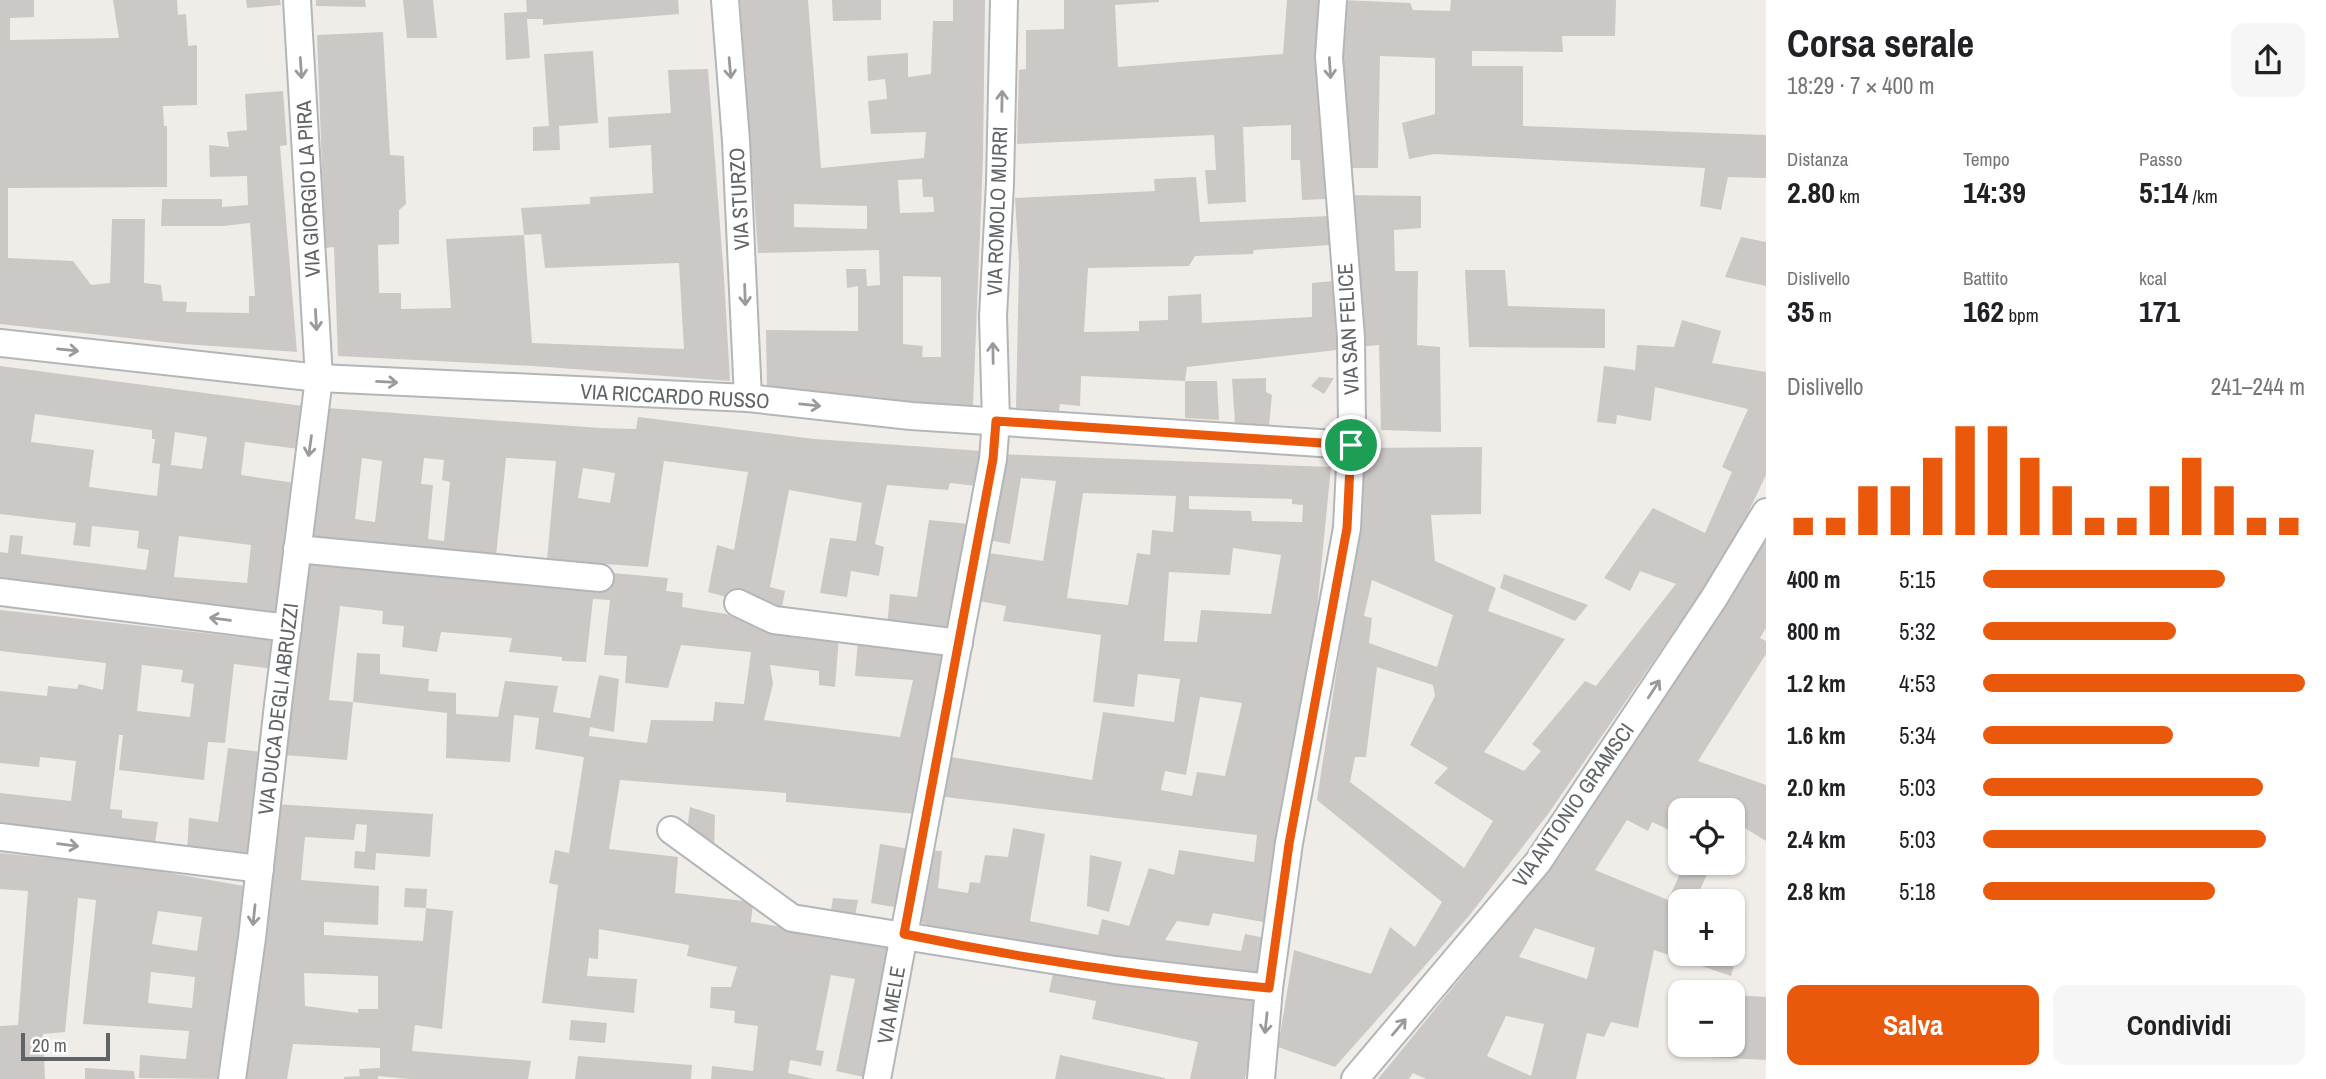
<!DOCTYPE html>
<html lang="it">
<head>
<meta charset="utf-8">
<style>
	body { margin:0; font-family:"Archivo Narrow",sans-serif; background:#f6f6f6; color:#202124; height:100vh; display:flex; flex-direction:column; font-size:26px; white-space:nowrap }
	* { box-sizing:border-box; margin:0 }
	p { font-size:23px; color:#757577 }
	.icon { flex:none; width:38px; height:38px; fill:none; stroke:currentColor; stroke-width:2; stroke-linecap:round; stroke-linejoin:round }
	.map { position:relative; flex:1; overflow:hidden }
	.drawer { display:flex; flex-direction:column; background:#fff; width:560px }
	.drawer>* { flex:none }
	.tools { position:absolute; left:1668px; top:798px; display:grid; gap:14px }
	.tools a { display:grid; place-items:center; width:77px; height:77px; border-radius:14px; background:#fff; box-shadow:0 2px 5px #0004; font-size:35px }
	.scale { position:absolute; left:21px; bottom:18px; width:89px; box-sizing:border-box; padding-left:7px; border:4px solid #606467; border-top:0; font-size:19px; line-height:24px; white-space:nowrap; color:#606467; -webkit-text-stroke:5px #fff; paint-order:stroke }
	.pin { position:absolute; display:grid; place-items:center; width:60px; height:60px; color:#fff; margin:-30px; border:4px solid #fff; border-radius:50%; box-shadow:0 2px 7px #0007 }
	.round { display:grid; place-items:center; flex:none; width:74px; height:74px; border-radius:14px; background:#f6f6f6 }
	.head { display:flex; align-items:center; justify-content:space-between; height:119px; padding:0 21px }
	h1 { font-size:38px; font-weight:700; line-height:52px }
	.metrics { display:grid; grid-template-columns:repeat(3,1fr); gap:10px; height:119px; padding:7px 21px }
	.metrics div { display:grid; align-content:center }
	.metrics b { font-size:30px; font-weight:700 }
	.metrics small { font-size:19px; font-weight:400 }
	.metrics p { font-size:19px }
	.chart { height:196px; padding:14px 21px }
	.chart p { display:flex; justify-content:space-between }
	.chart svg { width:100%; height:126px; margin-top:7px; stroke:#ea580c; stroke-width:6 }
	.cta { display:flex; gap:14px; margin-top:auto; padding:14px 21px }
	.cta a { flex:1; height:80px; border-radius:14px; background:#ea580c; color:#fff; font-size:28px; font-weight:700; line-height:80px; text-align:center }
	.cta a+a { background:#f6f6f6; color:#202124 }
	ul { padding:0 21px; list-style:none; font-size:23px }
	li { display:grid; grid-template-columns:112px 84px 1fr; align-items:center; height:52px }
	li i { height:18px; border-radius:9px; background:#ea580c }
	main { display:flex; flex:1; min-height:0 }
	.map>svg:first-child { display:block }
	.building { fill:#ccc8c5; fill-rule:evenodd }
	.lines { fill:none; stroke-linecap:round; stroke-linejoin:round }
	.street-casing { stroke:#b3b6b9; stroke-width:30 }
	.street { stroke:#fff; stroke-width:26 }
	.oneway { stroke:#989a9c }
	.route-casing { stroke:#fff; stroke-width:14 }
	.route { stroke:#ea580c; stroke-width:9 }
	.labels { text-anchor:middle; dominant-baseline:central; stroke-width:6; stroke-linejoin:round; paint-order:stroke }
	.street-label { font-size:21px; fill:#606467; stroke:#fff }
</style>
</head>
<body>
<main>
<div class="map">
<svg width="1766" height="1079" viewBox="0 0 1766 1079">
	<rect width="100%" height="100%" fill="#f0ede9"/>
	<g class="building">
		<path d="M 0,0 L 34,0 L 34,17 L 10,18 L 10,40 L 119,38 L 113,0 L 177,0 L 178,15 L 186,14 L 188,46 L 197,45 L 197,105 L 163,106 L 164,126 L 167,126 L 167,187 L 8,188 L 8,258 L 73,261 L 91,285 L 110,283 L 112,219 L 145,219 L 144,283 L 161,285 L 163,301 L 187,302 L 186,312 L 249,313 L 249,296 L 255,296 L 250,223 L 223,226 L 161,226 L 162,199 L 222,199 L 222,207 L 248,205 L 247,176 L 210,177 L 209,145 L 229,147 L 227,132 L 247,130 L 245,94 L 283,91 L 287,145 L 280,146 L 297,352 L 183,344 L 0,324 Z"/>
		<path d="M 246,0 L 280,0 L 281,5 L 247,8 Z"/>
		<path d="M 316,0 L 365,0 L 366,7 L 316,6 Z"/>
		<path d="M 403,0 L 433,0 L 437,38 L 407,38 Z"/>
		<path d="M 526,0 L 678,0 L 679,14 L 543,25 L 543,19 L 527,19 L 530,58 L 506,60 L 504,13 L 527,12 Z"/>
		<path d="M 740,0 L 808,0 L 821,168 L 924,158 L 926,132 L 871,134 L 868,101 L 887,99 L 885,79 L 868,81 L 867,56 L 908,53 L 908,77 L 931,74 L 933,21 L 953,21 L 953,0 L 985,0 L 983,158 L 973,406 L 767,391 L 766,330 L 858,331 L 858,286 L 847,288 L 846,269 L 866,269 L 867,286 L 880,285 L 879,250 L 758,253 ZM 922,179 L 923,197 L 933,197 L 934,212 L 900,213 L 898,180 ZM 794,204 L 867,206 L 867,229 L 794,227 ZM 903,276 L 941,277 L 941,357 L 922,357 L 923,346 L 903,344 Z"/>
		<path d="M 832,0 L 881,0 L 881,20 L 833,21 Z"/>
		<path d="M 1064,0 L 1159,0 L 1159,2 L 1115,5 L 1118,67 L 1283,54 L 1287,0 L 1320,0 L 1315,49 L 1322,124 L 1325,199 L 1302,200 L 1300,160 L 1291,160 L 1291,125 L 1243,127 L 1246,202 L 1208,204 L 1205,170 L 1216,170 L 1214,135 L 1017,144 L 1019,70 L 1026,69 L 1026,30 L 1064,29 Z"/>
		<path d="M 1341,0 L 1410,3 L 1413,10 L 1450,11 L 1451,0 L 1616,0 L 1615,36 L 1562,36 L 1563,52 L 1472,51 L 1472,66 L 1523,66 L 1523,126 L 1766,135 L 1766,178 L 1728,177 L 1721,210 L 1700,206 L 1705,168 L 1434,154 L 1409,159 L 1402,123 L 1435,114 L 1435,58 L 1380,56 L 1378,168 L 1343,168 Z"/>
		<path d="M 383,32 L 390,155 L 404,156 L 406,204 L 399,210 L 399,244 L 378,245 L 379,293 L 401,293 L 401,309 L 451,308 L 446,239 L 524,235 L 532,343 L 684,349 L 679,263 L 545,268 L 541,234 L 524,235 L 521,208 L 590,204 L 590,197 L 653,193 L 651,145 L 609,148 L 608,117 L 671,113 L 668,70 L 708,69 L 724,277 L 730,381 L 534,366 L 338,356 L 334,247 L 325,248 L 317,35 Z"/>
		<path d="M 593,51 L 598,123 L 559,126 L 560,150 L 533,151 L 533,127 L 549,126 L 544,54 Z"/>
		<path d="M 1196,177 L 1200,222 L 1330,216 L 1330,245 L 1254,250 L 1253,254 L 1195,256 L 1189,266 L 1088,268 L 1084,332 L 1139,331 L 1139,321 L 1168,320 L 1168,296 L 1201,294 L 1202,323 L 1312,317 L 1312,283 L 1332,281 L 1337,350 L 1187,367 L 1185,381 L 1081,376 L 1080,406 L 1060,404 L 1059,411 L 1016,408 L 1019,264 L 1015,198 L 1155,191 L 1154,179 Z"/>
		<path d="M 1346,195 L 1421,196 L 1421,228 L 1394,230 L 1395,271 L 1418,271 L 1417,345 L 1440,347 L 1441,432 L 1381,430 L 1379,345 L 1358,347 Z"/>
		<path d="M 1741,237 L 1766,242 L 1766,286 L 1725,277 Z"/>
		<path d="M 1465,270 L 1505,270 L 1508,306 L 1605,309 L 1605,348 L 1469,347 Z"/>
		<path d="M 1682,320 L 1721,331 L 1712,363 L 1766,372 L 1766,475 L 1745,519 L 1713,575 L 1548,814 L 1469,916 L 1335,1067 L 1278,1047 L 1294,950 L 1371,974 L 1390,927 L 1415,947 L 1442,902 L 1317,800 L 1357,536 L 1364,448 L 1482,447 L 1481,514 L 1431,515 L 1435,561 L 1496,588 L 1488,611 L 1565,639 L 1484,752 L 1524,771 L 1541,751 L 1532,744 L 1585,681 L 1596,686 L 1676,584 L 1640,571 L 1630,591 L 1604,578 L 1653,508 L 1705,533 L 1732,472 L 1722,467 L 1748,409 L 1655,387 L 1651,421 L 1617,415 L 1616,424 L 1597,422 L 1604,366 L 1635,370 L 1637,345 L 1674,347 ZM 1372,580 L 1453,615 L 1437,667 L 1369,643 L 1372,618 L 1364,616 ZM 1377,667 L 1433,685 L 1435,696 L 1410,745 L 1448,768 L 1434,783 L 1493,821 L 1464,868 L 1350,782 L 1355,757 L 1366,757 Z"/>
		<path d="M 0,366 L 303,406 L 299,449 L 245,442 L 241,475 L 295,483 L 279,615 L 0,583 L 0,552 L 8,553 L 10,535 L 23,536 L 21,554 L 146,570 L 149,550 L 137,548 L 139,531 L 92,526 L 90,547 L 73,545 L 76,523 L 0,514 ZM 35,414 L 152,430 L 152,439 L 155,439 L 152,463 L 160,464 L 157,496 L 89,487 L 94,450 L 31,442 ZM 175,432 L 207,437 L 202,469 L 171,465 ZM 179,536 L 251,545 L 247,583 L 174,577 Z"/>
		<path d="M 1319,377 L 1334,378 L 1324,394 L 1311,386 Z"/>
		<path d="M 1266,378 L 1266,392 L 1272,395 L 1269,425 L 1235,423 L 1232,379 Z"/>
		<path d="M 1185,381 L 1217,381 L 1219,420 L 1185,418 Z"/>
		<path d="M 328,408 L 600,428 L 636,429 L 638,417 L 815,439 L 982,451 L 976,486 L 950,483 L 948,490 L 887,485 L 875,544 L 884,547 L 879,576 L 851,571 L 847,597 L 820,593 L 830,538 L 856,541 L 862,503 L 789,490 L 770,587 L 785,591 L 781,612 L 708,592 L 717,545 L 734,550 L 748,472 L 664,461 L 648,567 L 547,560 L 556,461 L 506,458 L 496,557 L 310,546 ZM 362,458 L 382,461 L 375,522 L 355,519 ZM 424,458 L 444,460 L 442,480 L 450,482 L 444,541 L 428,539 L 433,485 L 421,484 ZM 583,468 L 615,473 L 610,503 L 578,498 Z"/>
		<path d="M 996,454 L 1331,467 L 1317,609 L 1306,685 L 1277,838 L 1269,923 L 1213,913 L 1209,926 L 1177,921 L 1165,940 L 1241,951 L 1245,934 L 1266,938 L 1258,981 L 943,934 L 915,919 L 924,850 L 942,851 L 938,888 L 968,893 L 970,882 L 980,883 L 985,855 L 1008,857 L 1013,828 L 1045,834 L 1030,921 L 1098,935 L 1102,919 L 1129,926 L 1149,868 L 1174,875 L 1179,850 L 1254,862 L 1257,835 L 937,796 L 945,756 L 1092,780 L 1103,712 L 1174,722 L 1180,679 L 1138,674 L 1134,707 L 1093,702 L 1101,635 L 1003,621 L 1006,606 L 973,600 L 982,552 L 1043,561 L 1056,481 L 1021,478 L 1010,544 L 983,539 ZM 1083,493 L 1176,496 L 1173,532 L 1152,530 L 1150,555 L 1137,553 L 1128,605 L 1067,598 ZM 1189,496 L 1292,499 L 1292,504 L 1303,505 L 1302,522 L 1252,521 L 1251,511 L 1189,509 ZM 1233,548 L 1281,555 L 1271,614 L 1201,610 L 1197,642 L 1164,641 L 1169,572 L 1230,575 ZM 1200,697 L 1242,703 L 1225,776 L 1197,772 L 1192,796 L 1161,790 L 1165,771 L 1186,775 Z"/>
		<path d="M 929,520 L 969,524 L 951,633 L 887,627 L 890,594 L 917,597 Z"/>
		<path d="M 1766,540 L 1766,628 L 1760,638 L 1766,641 L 1766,654 L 1698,761 L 1766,785 L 1766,841 L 1732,820 L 1732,810 L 1680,810 L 1680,835 L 1652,822 L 1648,831 L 1627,820 L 1595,870 L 1668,900 L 1685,863 L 1712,863 L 1695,901 L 1680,901 L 1680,954 L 1732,954 L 1732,950 L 1738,951 L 1731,976 L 1654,950 L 1638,1028 L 1611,1022 L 1604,1037 L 1587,1033 L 1576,1079 L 1426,1079 L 1413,1073 L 1409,1079 L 1378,1079 L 1560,856 ZM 1535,928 L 1595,948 L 1587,979 L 1519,957 ZM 1506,1016 L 1544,1024 L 1531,1076 L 1487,1056 Z"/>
		<path d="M 309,562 L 569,587 L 611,589 L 613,573 L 668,578 L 666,591 L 683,593 L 682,607 L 726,614 L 761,630 L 839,637 L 835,687 L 819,685 L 819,671 L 770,665 L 773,684 L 764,720 L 900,737 L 913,680 L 855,676 L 858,639 L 949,648 L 916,814 L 786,802 L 786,793 L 620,780 L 609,849 L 678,857 L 675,893 L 753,902 L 751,922 L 895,945 L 868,1078 L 836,1071 L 855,979 L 831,975 L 816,1050 L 824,1051 L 821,1066 L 790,1060 L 788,1073 L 814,1079 L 711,1079 L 712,1066 L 753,1071 L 758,1026 L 734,1023 L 735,1011 L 710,1008 L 711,987 L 731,987 L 737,967 L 687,956 L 689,945 L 599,929 L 598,959 L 589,958 L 587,976 L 637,979 L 634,1013 L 542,1003 L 558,885 L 549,883 L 555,850 L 569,853 L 584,757 L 535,749 L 539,718 L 514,715 L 510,762 L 446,758 L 447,713 L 353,702 L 357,653 L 380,654 L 380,674 L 429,679 L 428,691 L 456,693 L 456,714 L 498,717 L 505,681 L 558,686 L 553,712 L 590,718 L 599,675 L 619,679 L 614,732 L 590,727 L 589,736 L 647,743 L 651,720 L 713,721 L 715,702 L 744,704 L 751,652 L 681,645 L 668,688 L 625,683 L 627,656 L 604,655 L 610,600 L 593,599 L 586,662 L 562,661 L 562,657 L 509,652 L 512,638 L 441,632 L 437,652 L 402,647 L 404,626 L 382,624 L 383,611 L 340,606 L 329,700 L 353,702 L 347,760 L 285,755 Z"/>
		<path d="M 1504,574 L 1588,605 L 1575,621 L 1500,588 Z"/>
		<path d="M 0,610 L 277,641 L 274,669 L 234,664 L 225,743 L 208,742 L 204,780 L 119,770 L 123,735 L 119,735 L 110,809 L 122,810 L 122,818 L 158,822 L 155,843 L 0,835 L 0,793 L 71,801 L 76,761 L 40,757 L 39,767 L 0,763 L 0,691 L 47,696 L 48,686 L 77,689 L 79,684 L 103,690 L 106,663 L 0,651 ZM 142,665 L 183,670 L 181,682 L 194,684 L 190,717 L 137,711 Z"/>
		<path d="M 228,748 L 262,752 L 248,860 L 187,852 L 189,818 L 218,822 Z"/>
		<path d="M 275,804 L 433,814 L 430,857 L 376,853 L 375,870 L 354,868 L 355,851 L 365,852 L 367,825 L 356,824 L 354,840 L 305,837 L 301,880 L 379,886 L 378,925 L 324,922 L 324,935 L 423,941 L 426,908 L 453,911 L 442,1029 L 415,1025 L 412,1051 L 531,1061 L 528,1079 L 409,1079 L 378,1076 L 378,1079 L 344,1079 L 344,1077 L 360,1076 L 359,1069 L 380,1068 L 380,1048 L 293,1044 L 287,1079 L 244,1079 ZM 304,973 L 378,976 L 378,1009 L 358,1009 L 358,1013 L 305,1006 Z"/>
		<path d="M 690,807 L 715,815 L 714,854 L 686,838 Z"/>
		<path d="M 880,844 L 910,849 L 900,908 L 871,903 Z"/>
		<path d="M 0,853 L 130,866 L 244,886 L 223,1079 L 139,1078 L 140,1055 L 186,1059 L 189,1031 L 83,1024 L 96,900 L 78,898 L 65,1032 L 43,1034 L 45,1079 L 0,1079 L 0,1026 L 18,1025 L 28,891 L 0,889 ZM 158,911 L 202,917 L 197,951 L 152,944 ZM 151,972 L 195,977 L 192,1008 L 148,1003 Z"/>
		<path d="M 1090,855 L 1122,862 L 1109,912 L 1087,906 Z"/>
		<path d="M 405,888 L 427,889 L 426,908 L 404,907 Z"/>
		<path d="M 833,898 L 858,900 L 854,921 L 830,917 Z"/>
		<path d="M 1054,969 L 1260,1000 L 1245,1079 L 1190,1079 L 1198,1042 L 1092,1019 L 1096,1001 L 1049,992 Z"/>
		<path d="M 1732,995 L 1766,997 L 1766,1060 L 1707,1057 L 1710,1045 L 1732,1045 Z"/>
		<path d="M 571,1020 L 607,1023 L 605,1043 L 569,1040 Z"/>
		<path d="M 1060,1055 L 1165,1078 L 1165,1079 L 1055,1079 Z"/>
		<path d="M 578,1056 L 692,1065 L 691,1079 L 575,1079 Z"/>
		<path d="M 85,1068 L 134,1071 L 135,1079 L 85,1079 Z"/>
	</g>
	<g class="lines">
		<g class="street-casing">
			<g id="street">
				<path d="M 725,0 L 736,141 L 748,398"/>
				<path d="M 0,343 L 319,378 L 748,398 L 911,416 L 1351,445"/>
				<path d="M 297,549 L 600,578"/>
				<path d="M 0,592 L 288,628"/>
				<path d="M 738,603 L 774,620 L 959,643"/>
				<path d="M 671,830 L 792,918 L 1115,970 L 1269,988"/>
				<path d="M 0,837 L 260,869"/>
				<path d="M 232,1079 L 252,938 L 278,705 L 319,378 L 297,0"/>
				<path d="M 877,1079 L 993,459 L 996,421 L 993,316 L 1000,183 L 1004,0"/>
				<path d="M 1261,1079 L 1269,988 L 1289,843 L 1347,528 L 1352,426 L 1351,338 L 1329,57 L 1333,0"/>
				<path d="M 1355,1079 L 1538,862 L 1714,598 L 1766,512"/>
			</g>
		</g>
		<use href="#street" class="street"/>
	</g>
	<defs><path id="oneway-shaft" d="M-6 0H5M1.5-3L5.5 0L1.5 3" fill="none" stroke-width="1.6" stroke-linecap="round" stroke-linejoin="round" transform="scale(1.75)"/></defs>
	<g class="oneway">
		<use href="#oneway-shaft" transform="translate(301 68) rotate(86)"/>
		<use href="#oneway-shaft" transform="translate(730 68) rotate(85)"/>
		<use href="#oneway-shaft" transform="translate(1330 68) rotate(86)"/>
		<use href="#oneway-shaft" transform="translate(1002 101) rotate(-89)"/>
		<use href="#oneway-shaft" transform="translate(745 295) rotate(88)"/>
		<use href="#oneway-shaft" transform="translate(316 320) rotate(87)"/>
		<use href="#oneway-shaft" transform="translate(68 350) rotate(6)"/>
		<use href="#oneway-shaft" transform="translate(993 353) rotate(-91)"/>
		<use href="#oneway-shaft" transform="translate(387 382) rotate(3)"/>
		<use href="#oneway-shaft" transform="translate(810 405) rotate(6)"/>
		<use href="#oneway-shaft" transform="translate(310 446) rotate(98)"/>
		<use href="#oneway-shaft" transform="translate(220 619) rotate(-172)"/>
		<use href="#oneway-shaft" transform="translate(1654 689) rotate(-57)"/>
		<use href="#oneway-shaft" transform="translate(68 845) rotate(7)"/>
		<use href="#oneway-shaft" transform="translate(254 915) rotate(96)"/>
		<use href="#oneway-shaft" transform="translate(1266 1023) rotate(96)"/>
		<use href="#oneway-shaft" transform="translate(1399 1027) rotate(-50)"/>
	</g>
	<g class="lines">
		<g class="route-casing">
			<path id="route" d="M 996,421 L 1351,445 L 1347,528 L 1289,844 L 1269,988 C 1147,977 1024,959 904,934 L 993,459 Z"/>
		</g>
		<use href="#route" class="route"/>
	</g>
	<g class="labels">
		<g class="street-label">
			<text transform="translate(308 189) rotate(-93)">VIA GIORGIO LA PIRA</text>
			<text transform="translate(739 199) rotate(-93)">VIA STURZO</text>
			<text transform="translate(997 211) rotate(-88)">VIA ROMOLO MURRI</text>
			<text transform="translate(1348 329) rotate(-93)">VIA SAN FELICE</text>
			<text transform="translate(675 396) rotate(3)">VIA RICCARDO RUSSO</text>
			<text transform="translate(278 709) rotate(-83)">VIA DUCA DEGLI ABRUZZI</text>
			<text transform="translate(1573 805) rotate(-55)">VIA ANTONIO GRAMSCI</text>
			<text transform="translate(891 1005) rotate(-80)">VIA MELE</text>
		</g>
	</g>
</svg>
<div class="tools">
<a><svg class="icon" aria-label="locate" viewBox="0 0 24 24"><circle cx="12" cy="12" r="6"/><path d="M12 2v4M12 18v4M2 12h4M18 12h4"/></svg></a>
<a>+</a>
<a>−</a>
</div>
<div class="scale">20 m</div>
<div class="pin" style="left:1351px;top:445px;background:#1e9e55"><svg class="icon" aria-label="arrive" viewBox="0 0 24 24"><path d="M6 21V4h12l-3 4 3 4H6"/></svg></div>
</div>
<section class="drawer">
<div class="head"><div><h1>Corsa serale</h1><p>18:29 · 7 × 400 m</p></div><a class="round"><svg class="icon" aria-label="share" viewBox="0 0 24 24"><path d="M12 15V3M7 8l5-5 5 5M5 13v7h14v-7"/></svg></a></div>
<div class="metrics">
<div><p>Distanza</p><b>2.80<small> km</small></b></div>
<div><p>Tempo</p><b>14:39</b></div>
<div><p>Passo</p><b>5:14<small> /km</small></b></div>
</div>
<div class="metrics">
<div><p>Dislivello</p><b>35<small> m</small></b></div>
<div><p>Battito</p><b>162<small> bpm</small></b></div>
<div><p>kcal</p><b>171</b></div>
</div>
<div class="chart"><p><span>Dislivello</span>241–244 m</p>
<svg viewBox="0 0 160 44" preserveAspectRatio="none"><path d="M5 44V38M15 44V38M25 44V27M35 44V27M45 44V17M55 44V6M65 44V6M75 44V17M85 44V27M95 44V38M105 44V38M115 44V27M125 44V17M135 44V27M145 44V38M155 44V38"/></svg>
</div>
<ul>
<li><b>400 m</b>5:15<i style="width:75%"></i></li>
<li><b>800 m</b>5:32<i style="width:60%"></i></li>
<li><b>1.2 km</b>4:53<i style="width:100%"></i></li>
<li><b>1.6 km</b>5:34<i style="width:59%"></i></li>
<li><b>2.0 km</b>5:03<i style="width:87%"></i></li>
<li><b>2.4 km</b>5:03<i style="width:88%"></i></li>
<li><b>2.8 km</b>5:18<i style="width:72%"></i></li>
</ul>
<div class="cta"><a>Salva</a><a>Condividi</a></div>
</section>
</main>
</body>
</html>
